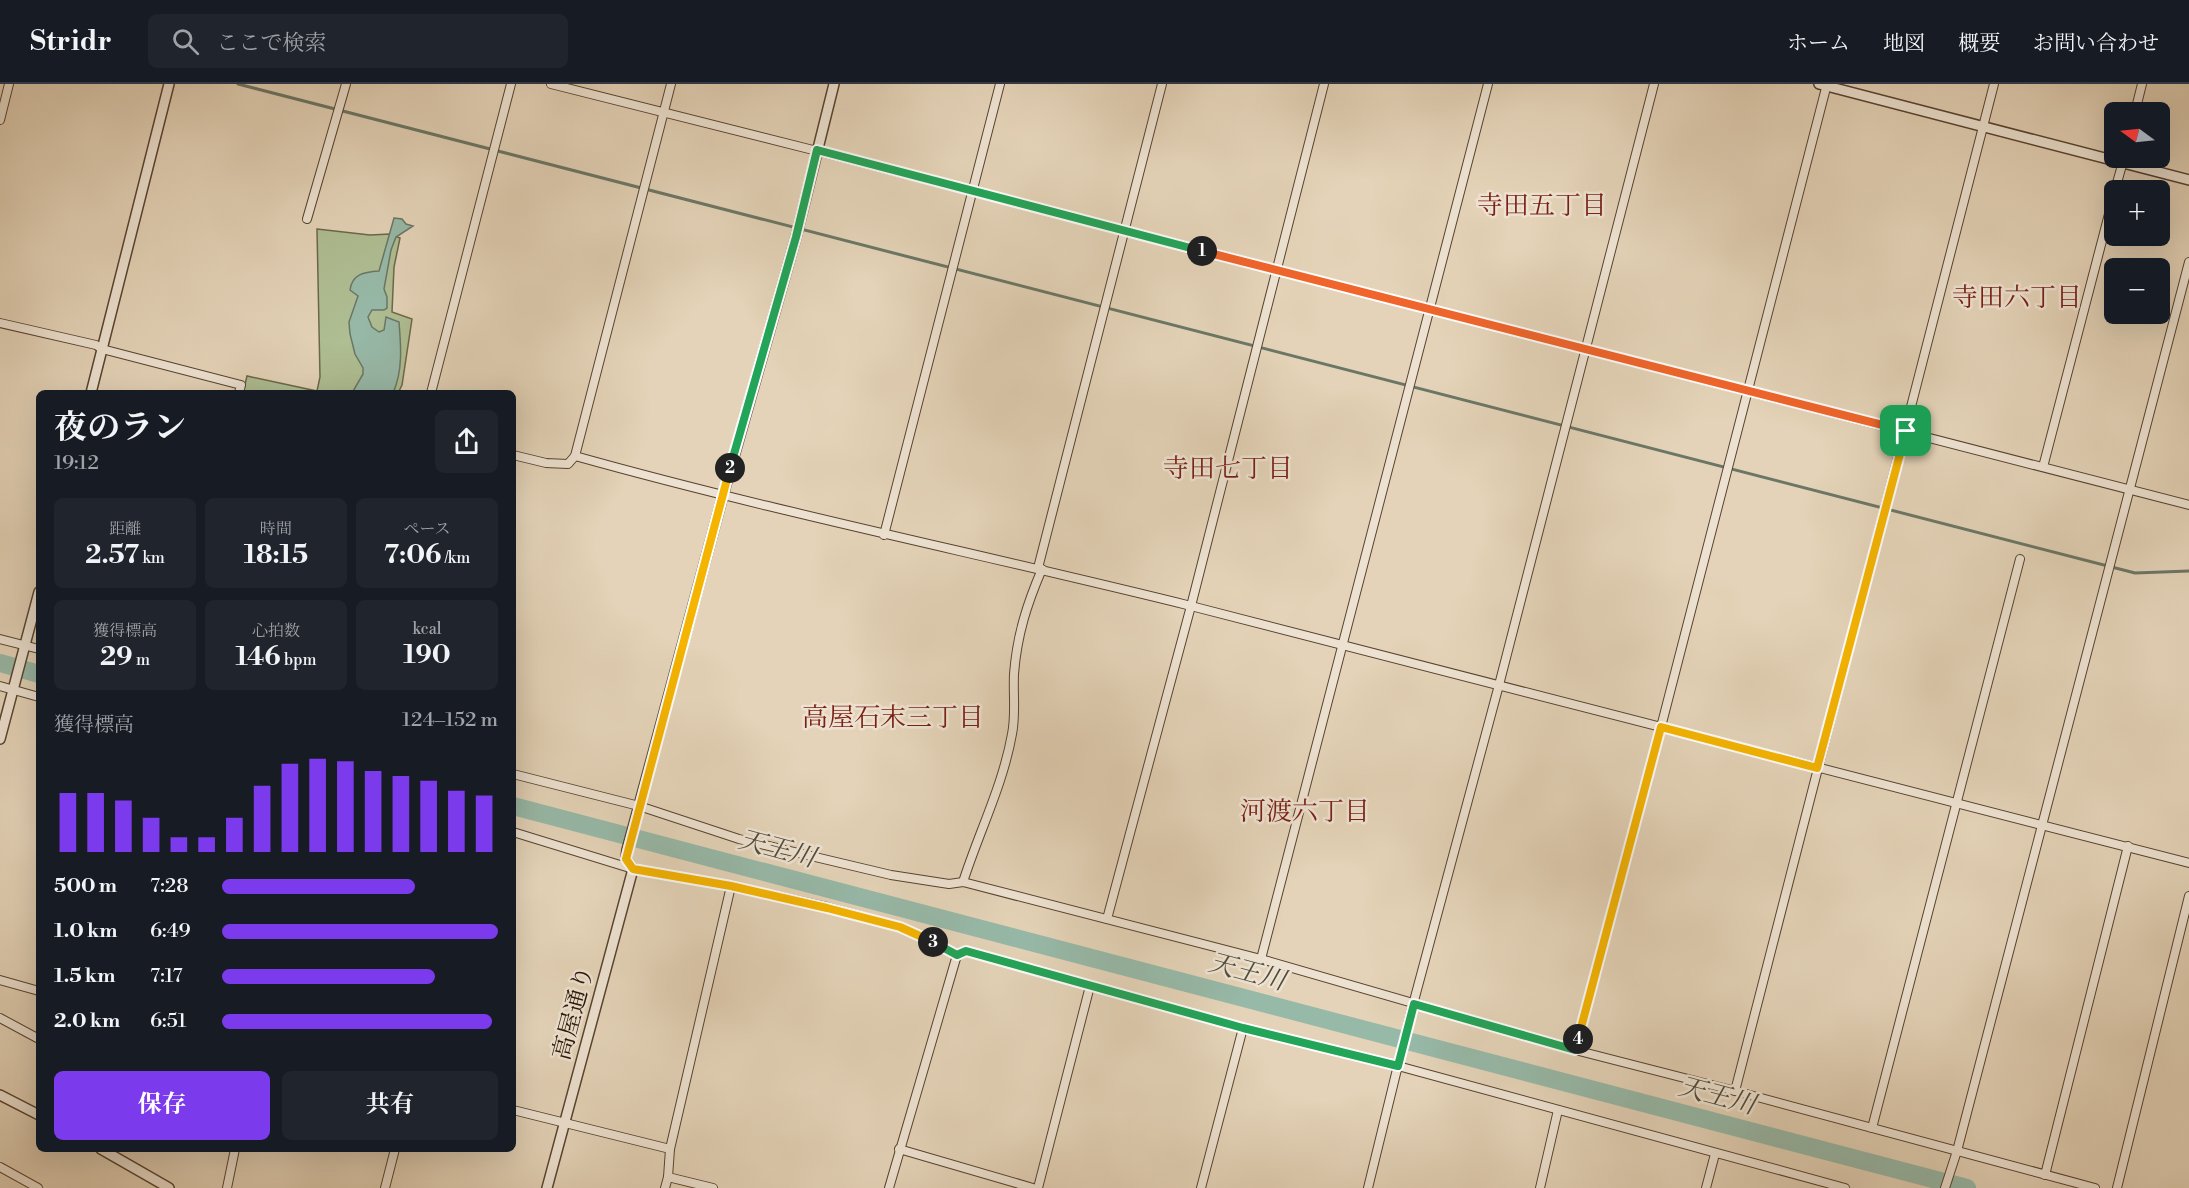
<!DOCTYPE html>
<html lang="ja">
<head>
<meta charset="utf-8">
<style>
	body { margin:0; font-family:"Libre Bodoni","Noto Serif JP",serif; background:#20242c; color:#f1f3f6; height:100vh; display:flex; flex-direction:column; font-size:22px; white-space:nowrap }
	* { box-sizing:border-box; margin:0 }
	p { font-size:20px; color:#9ea1a6 }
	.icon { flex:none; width:33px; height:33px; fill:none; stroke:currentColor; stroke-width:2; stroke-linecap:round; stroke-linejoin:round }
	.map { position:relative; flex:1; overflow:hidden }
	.details { position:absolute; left:36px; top:306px; width:480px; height:762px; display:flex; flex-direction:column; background:#171b24; border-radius:9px; box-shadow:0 6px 24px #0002 }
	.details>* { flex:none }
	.needle { width:39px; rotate:285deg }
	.controls { position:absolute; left:2104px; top:18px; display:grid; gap:12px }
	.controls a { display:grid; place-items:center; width:66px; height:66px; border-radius:9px; background:#171b24; box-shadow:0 6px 24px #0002; font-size:30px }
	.pin { position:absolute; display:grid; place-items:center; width:51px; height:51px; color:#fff; margin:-26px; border-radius:12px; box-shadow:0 3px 9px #0006 }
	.km { position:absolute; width:30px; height:30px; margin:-15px; border-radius:50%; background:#222; color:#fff; font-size:16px; line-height:30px; text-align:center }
	.round { display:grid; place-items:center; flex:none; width:63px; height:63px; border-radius:9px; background:#20242c }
	.overview { display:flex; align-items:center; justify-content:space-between; height:102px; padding:0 18px }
	h1 { font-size:33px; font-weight:700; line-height:45px }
	.stats { display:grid; grid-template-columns:repeat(3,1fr); gap:9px; height:102px; padding:6px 18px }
	.stats div { display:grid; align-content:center; border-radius:9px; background:#20242c; text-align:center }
	.stats b { font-size:26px; font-weight:700 }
	.stats small { font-size:16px; font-weight:400 }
	.stats p { font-size:16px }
	.chart { height:168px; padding:12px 18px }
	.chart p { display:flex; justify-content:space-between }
	.chart svg { width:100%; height:108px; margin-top:6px; stroke:#7c3aed; stroke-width:6 }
	.cta { display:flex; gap:12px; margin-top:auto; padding:12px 18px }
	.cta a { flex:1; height:69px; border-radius:9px; background:#7c3aed; color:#fff; font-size:24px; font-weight:700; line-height:69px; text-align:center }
	.cta a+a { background:#20242c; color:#f1f3f6 }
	ul { padding:0 18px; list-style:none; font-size:20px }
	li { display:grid; grid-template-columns:96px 72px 1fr; align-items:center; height:45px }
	li i { height:15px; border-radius:8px; background:#7c3aed }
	header { display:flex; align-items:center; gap:36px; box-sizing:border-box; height:84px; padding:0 30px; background:#171b24; border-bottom:2px solid #363941 }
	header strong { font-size:28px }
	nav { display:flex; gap:33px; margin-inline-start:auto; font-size:21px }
	.search { width:420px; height:54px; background:#20242c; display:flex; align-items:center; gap:15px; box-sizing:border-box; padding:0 21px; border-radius:9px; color:#9ea1a6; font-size:22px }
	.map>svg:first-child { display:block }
	.green { fill:#afbe93; stroke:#6c684b; stroke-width:1.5 }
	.water { fill:#97b9a8; stroke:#6b7766; stroke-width:1.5 }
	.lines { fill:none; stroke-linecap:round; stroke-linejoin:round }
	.stream { stroke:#6b7766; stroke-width:3 }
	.river { stroke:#97b9a8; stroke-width:18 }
	.minor-casing { stroke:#584330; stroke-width:10 }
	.tertiary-casing { stroke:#584330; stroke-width:12 }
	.minor { stroke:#ede2d1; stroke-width:8 }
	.tertiary { stroke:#ede2d1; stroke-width:9 }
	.split-1-casing { stroke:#fff; stroke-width:12 }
	.split-2-casing { stroke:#fff; stroke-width:12 }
	.split-3-casing { stroke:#fff; stroke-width:12 }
	.split-4-casing { stroke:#fff; stroke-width:12 }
	.split-5-casing { stroke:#fff; stroke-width:12 }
	.split-1 { stroke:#f0652b; stroke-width:8 }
	.split-2 { stroke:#22a559; stroke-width:8 }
	.split-3 { stroke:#f5b400; stroke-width:8 }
	.split-4 { stroke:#22a559; stroke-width:8 }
	.split-5 { stroke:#f5b400; stroke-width:8 }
	.labels { text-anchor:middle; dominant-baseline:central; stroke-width:5; stroke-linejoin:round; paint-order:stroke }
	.street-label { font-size:24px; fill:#291303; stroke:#ede2d1 }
	.neighbourhood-label { font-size:26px; fill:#7a1f14; stroke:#ede2d1 }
	.water-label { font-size:26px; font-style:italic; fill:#504d3d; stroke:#ede2d1 }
</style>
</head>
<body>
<header>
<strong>Stridr</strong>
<div class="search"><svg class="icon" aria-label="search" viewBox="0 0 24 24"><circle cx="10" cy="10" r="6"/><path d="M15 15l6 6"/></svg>ここで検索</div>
<nav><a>ホーム</a><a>地図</a><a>概要</a><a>お問い合わせ</a></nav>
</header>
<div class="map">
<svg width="2189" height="1104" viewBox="0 0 2189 1104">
	<rect width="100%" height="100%" fill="#e4d3b8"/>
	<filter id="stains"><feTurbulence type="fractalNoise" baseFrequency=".00333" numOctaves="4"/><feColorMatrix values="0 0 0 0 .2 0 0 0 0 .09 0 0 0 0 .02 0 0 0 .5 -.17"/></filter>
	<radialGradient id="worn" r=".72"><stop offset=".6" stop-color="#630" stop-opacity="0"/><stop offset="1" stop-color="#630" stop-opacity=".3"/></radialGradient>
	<path class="green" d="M 317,145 L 370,151 L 390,150 L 400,154 L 394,183 L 392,228 L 412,235 L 402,301 L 398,309 L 243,309 L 247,292 L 317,307 L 320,293 Z"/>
	<path class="water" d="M 394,134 L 402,135 L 406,140 L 413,142 L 396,153 L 391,166 L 384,205 L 387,213 L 387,224 L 384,226 L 372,226 L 368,233 L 372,243 L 379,248 L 384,246 L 386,233 L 399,238 C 401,262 403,287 393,309 L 352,309 L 363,290 L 363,284 L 355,270 L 350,250 L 349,238 L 358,212 L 350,206 C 352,190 364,188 379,187 Z"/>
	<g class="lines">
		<path class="stream" d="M 238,0 L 2135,489 L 2189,487"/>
		<g class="river">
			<path d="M 0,579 L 39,590"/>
			<path d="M 513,722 L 1967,1104"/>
		</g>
		<g class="minor-casing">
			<g id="minor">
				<path d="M 551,0 L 817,67 L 2189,421"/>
				<path d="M 2135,28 L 2142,0"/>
				<path d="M 0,36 L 9,0"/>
				<path d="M 2115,106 L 2124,74"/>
				<path d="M 307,135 L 346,0"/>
				<path d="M 0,239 L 96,261 L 102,265 L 241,301 L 239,309"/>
				<path d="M 431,309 L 511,0"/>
				<path d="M 513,371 L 546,379 L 568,380 L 575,372 L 671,0"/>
				<path d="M 575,372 C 779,429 986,471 1191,522 L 2189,779"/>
				<path d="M 2043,383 L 2115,107"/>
				<path d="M 884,451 L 1000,0"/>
				<path d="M 1038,484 L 1162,0"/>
				<path d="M 0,555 L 39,565"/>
				<path d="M 0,602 L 39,613"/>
				<path d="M 513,690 L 639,722 L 739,755 L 891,791 L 949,800 L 963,798 L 1261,875 L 1575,966 L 1735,1007 L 2095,1104"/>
				<path d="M 513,748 L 633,785 L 731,802 L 827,823 L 900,843 L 957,871"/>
				<path d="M 963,798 C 979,748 1003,701 1012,650 C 1016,631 1013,610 1014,590 C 1017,551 1027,520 1042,485"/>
				<path d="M 1107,835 L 1191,522 L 1324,0"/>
				<path d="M 1261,875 L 1488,0"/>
				<path d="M 0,896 L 39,907"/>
				<path d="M 0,934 L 39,955"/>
				<path d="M 1575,966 L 1661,643 L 1827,0"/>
				<path d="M 1735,1007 L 1994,0"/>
				<path d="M 513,1026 L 670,1065"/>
				<path d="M 1872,1044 L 2020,475"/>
				<path d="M 899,1065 L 1033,1104"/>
				<path d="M 0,1083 L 38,1104"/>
				<path d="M 2045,1091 L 2128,762"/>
				<path d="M 668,1093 L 713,1104"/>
				<path d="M 227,1104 L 235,1065"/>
				<path d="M 385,1104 L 395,1065"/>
				<path d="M 665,1104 L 668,1093 L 670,1065 L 731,802"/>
				<path d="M 889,1104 L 957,871 L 966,867 L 1243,944 L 1398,982 L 1845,1104"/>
				<path d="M 1038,1104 L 1090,902"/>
				<path d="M 1201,1104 L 1243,944"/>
				<path d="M 1368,1104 L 1411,928 L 1499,601 L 1654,0"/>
				<path d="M 1540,1104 L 1558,1026"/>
				<path d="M 1706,1104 L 1715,1070"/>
				<path d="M 1945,1104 L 1957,1067 L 2189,178"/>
				<path d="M 2117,1104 L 2189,812"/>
			</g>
		</g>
		<g class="tertiary-casing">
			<g id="tertiary">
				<path d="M 1819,0 L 2189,96"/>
				<path d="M 91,309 L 169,0"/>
				<path d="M 0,655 L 39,508"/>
				<path d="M 0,1011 L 39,1031"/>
				<path d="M 101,1065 L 169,1104"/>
				<path d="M 547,1104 L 633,785 L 626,775 L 627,766 L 723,411 L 796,153 L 834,0"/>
			</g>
		</g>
		<use href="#minor" class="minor"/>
		<use href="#tertiary" class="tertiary"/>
	</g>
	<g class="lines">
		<g class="split-1-casing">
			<path id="split-1" d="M 1202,167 L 1906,347"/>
		</g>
		<g class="split-2-casing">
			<path id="split-2" d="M 730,384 L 796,153 L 817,66 L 1202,167"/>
		</g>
		<g class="split-3-casing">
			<path id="split-3" d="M 730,384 L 626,775 L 633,785 L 731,802 L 827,824 L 900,843 L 933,858"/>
		</g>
		<g class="split-4-casing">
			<path id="split-4" d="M 933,858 L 957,871 L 966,867 L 1243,944 L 1398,982 L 1414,920 L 1575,966 L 1578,955"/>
		</g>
		<g class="split-5-casing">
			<path id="split-5" d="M 1578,955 L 1661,643 L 1817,684 L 1906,347"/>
		</g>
		<use href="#split-1" class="split-1"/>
		<use href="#split-2" class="split-2"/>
		<use href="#split-3" class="split-3"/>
		<use href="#split-4" class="split-4"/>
		<use href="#split-5" class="split-5"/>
	</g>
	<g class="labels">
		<g class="street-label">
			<text transform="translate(574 929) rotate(-75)">高屋通り</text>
		</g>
		<g class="neighbourhood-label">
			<text x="1542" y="122">寺田五丁目</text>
			<text x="2017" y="214">寺田六丁目</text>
			<text x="1228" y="385">寺田七丁目</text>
			<text x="893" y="634">高屋石末三丁目</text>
			<text x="1305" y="728">河渡六丁目</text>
		</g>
		<g class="water-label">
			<text transform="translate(777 765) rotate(15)">天王川</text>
			<text transform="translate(1247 888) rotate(15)">天王川</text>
			<text transform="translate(1717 1012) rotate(15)">天王川</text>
		</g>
	</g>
	<rect width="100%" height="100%" filter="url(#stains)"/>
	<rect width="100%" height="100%" fill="url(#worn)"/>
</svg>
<div class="controls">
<a><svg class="needle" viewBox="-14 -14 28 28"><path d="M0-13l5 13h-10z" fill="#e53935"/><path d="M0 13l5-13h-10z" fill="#9ea1a6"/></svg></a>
<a>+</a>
<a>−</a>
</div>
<div class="pin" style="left:1906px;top:347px;background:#1e9e55"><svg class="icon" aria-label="arrive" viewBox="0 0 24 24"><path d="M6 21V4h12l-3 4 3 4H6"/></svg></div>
<b class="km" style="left:1202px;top:167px">1</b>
<b class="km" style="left:730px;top:384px">2</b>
<b class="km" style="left:933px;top:858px">3</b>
<b class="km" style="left:1578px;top:955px">4</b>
<section class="details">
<div class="overview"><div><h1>夜のラン</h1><p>19:12</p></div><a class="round"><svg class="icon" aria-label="share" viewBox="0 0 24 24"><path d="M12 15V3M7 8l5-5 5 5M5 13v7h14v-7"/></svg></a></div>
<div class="stats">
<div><p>距離</p><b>2.57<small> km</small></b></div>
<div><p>時間</p><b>18:15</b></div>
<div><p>ペース</p><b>7:06<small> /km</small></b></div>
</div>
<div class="stats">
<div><p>獲得標高</p><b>29<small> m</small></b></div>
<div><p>心拍数</p><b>146<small> bpm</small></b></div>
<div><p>kcal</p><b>190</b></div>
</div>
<div class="chart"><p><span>獲得標高</span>124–152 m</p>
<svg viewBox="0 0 160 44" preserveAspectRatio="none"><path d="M5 44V20M15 44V20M25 44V23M35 44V30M45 44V38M55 44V38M65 44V30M75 44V17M85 44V8M95 44V6M105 44V7M115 44V11M125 44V13M135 44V15M145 44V19M155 44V21"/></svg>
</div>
<ul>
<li><b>500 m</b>7:28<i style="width:70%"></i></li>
<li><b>1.0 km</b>6:49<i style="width:100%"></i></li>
<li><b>1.5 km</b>7:17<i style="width:77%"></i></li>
<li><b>2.0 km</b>6:51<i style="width:98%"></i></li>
</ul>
<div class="cta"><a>保存</a><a>共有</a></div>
</section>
</div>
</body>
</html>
